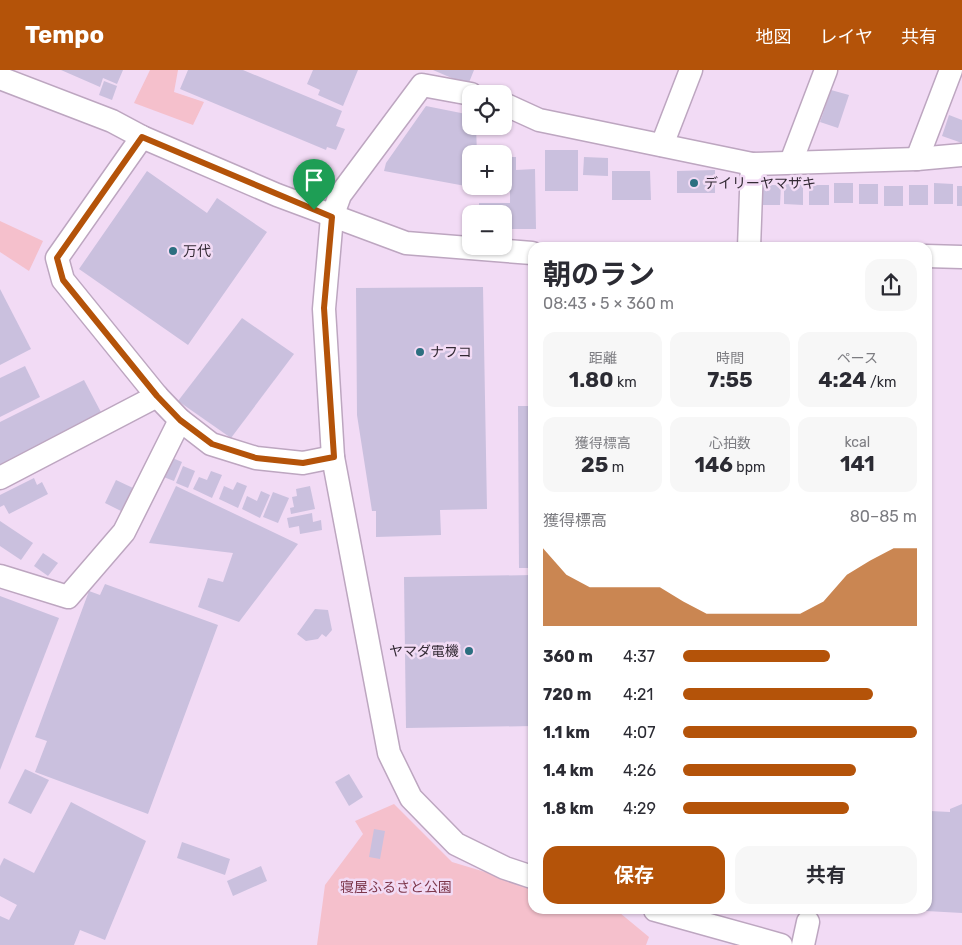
<!DOCTYPE html>
<html lang="ja">
<head>
<meta charset="utf-8">
<style>
	body { margin:0; font-family:Rubik,"Noto Sans JP",sans-serif; background:#f7f7f7; color:#2b2b33; height:100vh; display:flex; flex-direction:column; font-size:19px; white-space:nowrap }
	* { box-sizing:border-box; margin:0 }
	p { font-size:16px; color:#7c7c81 }
	.icon { flex:none; width:28px; height:28px; fill:none; stroke:currentColor; stroke-width:2; stroke-linecap:round; stroke-linejoin:round }
	.map { position:relative; flex:1; overflow:hidden }
	.panel { position:absolute; left:528px; top:172px; width:404px; height:672px; display:flex; flex-direction:column; background:#fff; border-radius:15px; box-shadow:0 1px 4px #0004 }
	.panel>* { flex:none }
	.controls { position:absolute; left:462px; top:15px; display:grid; gap:10px }
	.controls a { display:grid; place-items:center; width:50px; height:50px; border-radius:10px; background:#fff; box-shadow:0 1px 4px #0004; font-size:25px }
	.pin { position:absolute; display:grid; place-items:center; width:42px; height:42px; color:#fff; margin:-51px -21px; border-radius:50% 50% 50% 0; rotate:-45deg; box-shadow:0 0 5px #0007 }
	.pin .icon { rotate:45deg }
	.round { display:grid; place-items:center; flex:none; width:52px; height:52px; border-radius:15px; background:#f7f7f7 }
	.summary { display:flex; align-items:center; justify-content:space-between; height:85px; padding:0 15px }
	h1 { font-size:28px; font-weight:700; line-height:38px }
	.figures { display:grid; grid-template-columns:repeat(3,1fr); gap:8px; height:85px; padding:5px 15px }
	.figures div { display:grid; align-content:center; border-radius:12px; background:#f7f7f7; text-align:center }
	.figures b { font-size:21px; font-weight:700 }
	.figures small { font-size:14px; font-weight:400 }
	.figures p { font-size:14px }
	.chart { height:140px; padding:10px 15px }
	.chart p { display:flex; justify-content:space-between }
	.chart svg { width:100%; height:90px; margin-top:5px; fill:#b45309; opacity:.7 }
	.cta { display:flex; gap:10px; margin-top:auto; padding:10px 15px }
	.cta a { flex:1; height:58px; border-radius:15px; background:#b45309; color:#fff; font-size:20px; font-weight:700; line-height:58px; text-align:center }
	.cta a+a { background:#f7f7f7; color:#2b2b33 }
	ul { padding:0 15px; list-style:none; font-size:16px }
	li { display:grid; grid-template-columns:80px 60px 1fr; align-items:center; height:38px }
	li i { height:12px; border-radius:6px; background:#b45309 }
	header { display:flex; align-items:center; gap:30px; box-sizing:border-box; height:70px; padding:0 25px; background:#b45309; color:#fff }
	header strong { font-size:24px }
	nav { display:flex; gap:28px; margin-inline-start:auto; font-size:18px }
	.map>svg:first-child { display:block }
	.green { fill:#f5c0cc }
	.building { fill:#cac0de }
	.lines { fill:none; stroke-linecap:round; stroke-linejoin:round }
	.minor-casing { stroke:#bda6c0; stroke-width:25 }
	.minor { stroke:#fff; stroke-width:22 }
	.route-casing { stroke:#fff; stroke-width:10 }
	.route { stroke:#b45309; stroke-width:6 }
	.poi-dot { fill:#2c6f80; stroke:#f2dbf5; stroke-width:2 }
	.labels { text-anchor:middle; dominant-baseline:central; stroke-width:5; stroke-linejoin:round; paint-order:stroke }
	.poi-label { font-size:14px; fill:#332a34; stroke:#f2dbf5; text-anchor:start }
	.park-label { font-size:14px; fill:#7d384c; stroke:#f2dbf5 }
</style>
</head>
<body>
<header>
<strong>Tempo</strong>
<nav><a>地図</a><a>レイヤ</a><a>共有</a></nav>
</header>
<div class="map">
<svg width="962" height="875" viewBox="0 0 962 875">
	<rect width="100%" height="100%" fill="#f2dbf5"/>
	<g class="green">
		<path d="M 150,0 L 178,0 L 174,22 L 204,32 L 193,55 L 134,33 Z"/>
		<path d="M 0,151 L 43,171 L 29,201 L 0,182 Z"/>
		<path d="M 394,734 L 452,792 L 532,816 L 532,840 L 611,840 L 620,843 L 649,867 L 646,875 L 317,875 L 325,815 L 363,764 L 355,751 Z"/>
	</g>
	<g class="building">
		<path d="M 61,0 L 123,0 L 117,14 L 103,8 L 100,17 Z"/>
		<path d="M 188,0 L 243,0 L 342,41 L 336,56 L 345,59 L 336,80 L 327,77 L 326,80 L 180,19 Z"/>
		<path d="M 313,0 L 358,0 L 343,36 L 318,25 L 320,20 L 307,14 Z"/>
		<path d="M 433,0 L 474,0 L 468,15 Z"/>
		<path d="M 104,11 L 117,16 L 112,30 L 99,25 Z"/>
		<path d="M 831,20 L 849,25 L 838,58 L 820,52 Z"/>
		<path d="M 426,36 L 471,45 L 471,56 L 476,56 L 477,84 L 471,84 L 471,117 L 384,101 L 386,93 Z"/>
		<path d="M 949,45 L 962,50 L 962,73 L 942,66 Z"/>
		<rect x="545" y="80" width="33" height="41"/>
		<path d="M 504,87 L 516,87 L 516,100 L 535,99 L 536,159 L 504,159 L 504,144 L 479,144 L 479,133 L 510,133 L 510,122 L 482,123 L 482,116 L 504,116 Z"/>
		<path d="M 584,87 L 608,88 L 608,106 L 583,105 Z"/>
		<path d="M 715,100 L 715,123 L 677,123 L 677,101 Z"/>
		<path d="M 147,101 L 207,143 L 217,128 L 267,162 L 188,275 L 79,199 Z"/>
		<path d="M 612,101 L 650,101 L 651,130 L 612,130 Z"/>
		<rect x="834" y="113" width="19" height="20"/>
		<path d="M 934,113 L 953,114 L 953,134 L 934,134 Z"/>
		<path d="M 784,114 L 803,115 L 803,135 L 784,134 Z"/>
		<rect x="859" y="114" width="19" height="20"/>
		<path d="M 762,115 L 781,115 L 780,135 L 761,135 Z"/>
		<rect x="809" y="115" width="20" height="20"/>
		<rect x="909" y="115" width="19" height="20"/>
		<rect x="884" y="116" width="19" height="20"/>
		<rect x="957" y="116" width="5" height="20"/>
		<path d="M 483,217 L 487,439 L 440,440 L 441,465 L 376,467 L 376,441 L 372,441 L 357,345 L 356,218 Z"/>
		<path d="M 0,219 L 31,279 L 0,295 Z"/>
		<path d="M 242,248 L 294,284 L 231,368 L 178,331 Z"/>
		<path d="M 25,296 L 40,327 L 0,347 L 0,308 Z"/>
		<path d="M 84,310 L 103,346 L 0,399 L 0,352 Z"/>
		<path d="M 926,310 L 929,310 L 928,394 L 926,394 Z"/>
		<path d="M 518,336 L 532,336 L 532,498 L 519,498 Z"/>
		<path d="M 170,387 L 182,392 L 174,411 L 161,406 Z"/>
		<path d="M 183,396 L 195,401 L 188,418 L 176,413 Z"/>
		<path d="M 211,401 L 222,405 L 212,428 L 193,419 L 199,407 L 207,410 Z"/>
		<path d="M 34,408 L 37,415 L 42,412 L 48,424 L 9,444 L 4,435 L 0,437 L 0,425 Z"/>
		<path d="M 116,410 L 133,418 L 121,441 L 105,433 Z"/>
		<path d="M 237,412 L 247,416 L 238,438 L 219,429 L 224,416 L 233,420 Z"/>
		<path d="M 176,416 L 298,474 L 239,552 L 198,537 L 208,508 L 223,512 L 233,483 L 149,473 Z"/>
		<path d="M 310,416 L 315,439 L 291,444 L 290,438 L 294,437 L 292,427 L 297,426 L 296,419 Z"/>
		<path d="M 261,421 L 270,425 L 260,448 L 242,439 L 247,426 L 257,431 Z"/>
		<path d="M 273,422 L 289,428 L 278,453 L 263,447 Z"/>
		<path d="M 312,443 L 313,452 L 321,450 L 322,460 L 300,464 L 299,456 L 289,458 L 287,448 Z"/>
		<path d="M 0,451 L 33,473 L 21,490 L 0,476 Z"/>
		<path d="M 43,483 L 58,493 L 48,506 L 34,496 Z"/>
		<path d="M 532,505 L 532,656 L 406,658 L 404,507 Z"/>
		<path d="M 105,514 L 218,555 L 148,744 L 35,702 L 47,671 L 35,667 L 89,521 L 100,525 Z"/>
		<path d="M 0,526 L 59,548 L 0,700 Z"/>
		<path d="M 315,539 L 328,540 L 332,560 L 326,567 L 322,564 L 318,569 L 306,571 L 297,564 Z"/>
		<path d="M 25,699 L 49,710 L 31,744 L 8,733 Z"/>
		<path d="M 349,704 L 363,727 L 349,736 L 335,712 Z"/>
		<path d="M 71,732 L 146,771 L 105,870 L 80,860 L 74,875 L 0,875 L 0,846 L 9,850 L 17,835 L 0,826 L 0,796 L 4,788 L 34,803 Z"/>
		<path d="M 962,734 L 962,843 L 926,841 L 926,736 L 930,741 L 950,742 L 950,739 Z"/>
		<path d="M 374,759 L 385,761 L 380,789 L 369,787 Z"/>
		<path d="M 182,772 L 230,789 L 225,805 L 177,788 Z"/>
		<path d="M 261,796 L 267,811 L 233,826 L 227,811 Z"/>
		<rect x="770" y="840" width="16" height="4"/>
	</g>
	<g class="lines">
		<g class="minor-casing">
			<g id="minor">
				<path d="M 0,8 L 112,51 L 142,67 L 277,125 L 406,173 L 532,183"/>
				<path d="M 471,24 L 422,15 L 340,125 L 332,147 L 324,239 L 333,387 L 389,683 L 411,728 L 456,774 L 505,798 L 532,807"/>
				<path d="M 504,34 L 539,50 L 752,94 L 917,89 L 962,85"/>
				<path d="M 142,67 L 57,188 L 63,210 L 157,326 L 180,350 L 211,374 L 256,388 L 303,393 L 333,387"/>
				<path d="M 662,75 L 691,0"/>
				<path d="M 917,89 L 951,0"/>
				<path d="M 791,92 L 826,0"/>
				<path d="M 749,178 L 752,94"/>
				<path d="M 926,186 L 962,187"/>
				<path d="M 0,408 L 157,326"/>
				<path d="M 0,506 L 68,527 L 124,462 L 180,350"/>
				<path d="M 655,840 L 781,875"/>
				<path d="M 803,875 L 808,852"/>
			</g>
		</g>
		<use href="#minor" class="minor"/>
	</g>
	<g class="lines">
		<g class="route-casing">
			<path id="route" d="M 142,67 L 332,147 L 324,238 L 334,387 L 303,393 L 256,388 L 212,374 L 180,350 L 157,326 L 63,210 L 57,188 Z"/>
		</g>
		<use href="#route" class="route"/>
	</g>
	<g class="poi-dot">
		<circle cx="694" cy="113" r="5"/>
		<circle cx="173" cy="181" r="5"/>
		<circle cx="420" cy="282" r="5"/>
		<circle cx="469" cy="581" r="5"/>
	</g>
	<g class="labels">
		<g class="poi-label">
			<text x="704" y="113">デイリーヤマザキ</text>
			<text x="183" y="181">万代</text>
			<text x="430" y="282">ナフコ</text>
			<text x="459" y="581" text-anchor="end">ヤマダ電機</text>
		</g>
		<g class="park-label">
			<text x="396" y="817">寝屋ふるさと公園</text>
		</g>
	</g>
</svg>
<div class="controls">
<a><svg class="icon" aria-label="locate" viewBox="0 0 24 24"><circle cx="12" cy="12" r="6"/><path d="M12 2v4M12 18v4M2 12h4M18 12h4"/></svg></a>
<a>+</a>
<a>−</a>
</div>
<div class="pin" style="left:314px;top:140px;background:#1e9e55"><svg class="icon" aria-label="arrive" viewBox="0 0 24 24"><path d="M6 21V4h12l-3 4 3 4H6"/></svg></div>
<section class="panel">
<div class="summary"><div><h1>朝のラン</h1><p>08:43 · 5 × 360 m</p></div><a class="round"><svg class="icon" aria-label="share" viewBox="0 0 24 24"><path d="M12 15V3M7 8l5-5 5 5M5 13v7h14v-7"/></svg></a></div>
<div class="figures">
<div><p>距離</p><b>1.80<small> km</small></b></div>
<div><p>時間</p><b>7:55</b></div>
<div><p>ペース</p><b>4:24<small> /km</small></b></div>
</div>
<div class="figures">
<div><p>獲得標高</p><b>25<small> m</small></b></div>
<div><p>心拍数</p><b>146<small> bpm</small></b></div>
<div><p>kcal</p><b>141</b></div>
</div>
<div class="chart"><p><span>獲得標高</span>80–85 m</p>
<svg viewBox="0 0 160 44" preserveAspectRatio="none"><path d="M0 44V6L10 19L20 25L30 25L40 25L50 25L60 32L70 38L80 38L90 38L100 38L110 38L120 32L130 19L140 12L150 6L160 6V44z"/></svg>
</div>
<ul>
<li><b>360 m</b>4:37<i style="width:63%"></i></li>
<li><b>720 m</b>4:21<i style="width:81%"></i></li>
<li><b>1.1 km</b>4:07<i style="width:100%"></i></li>
<li><b>1.4 km</b>4:26<i style="width:74%"></i></li>
<li><b>1.8 km</b>4:29<i style="width:71%"></i></li>
</ul>
<div class="cta"><a>保存</a><a>共有</a></div>
</section>
</div>
</body>
</html>
